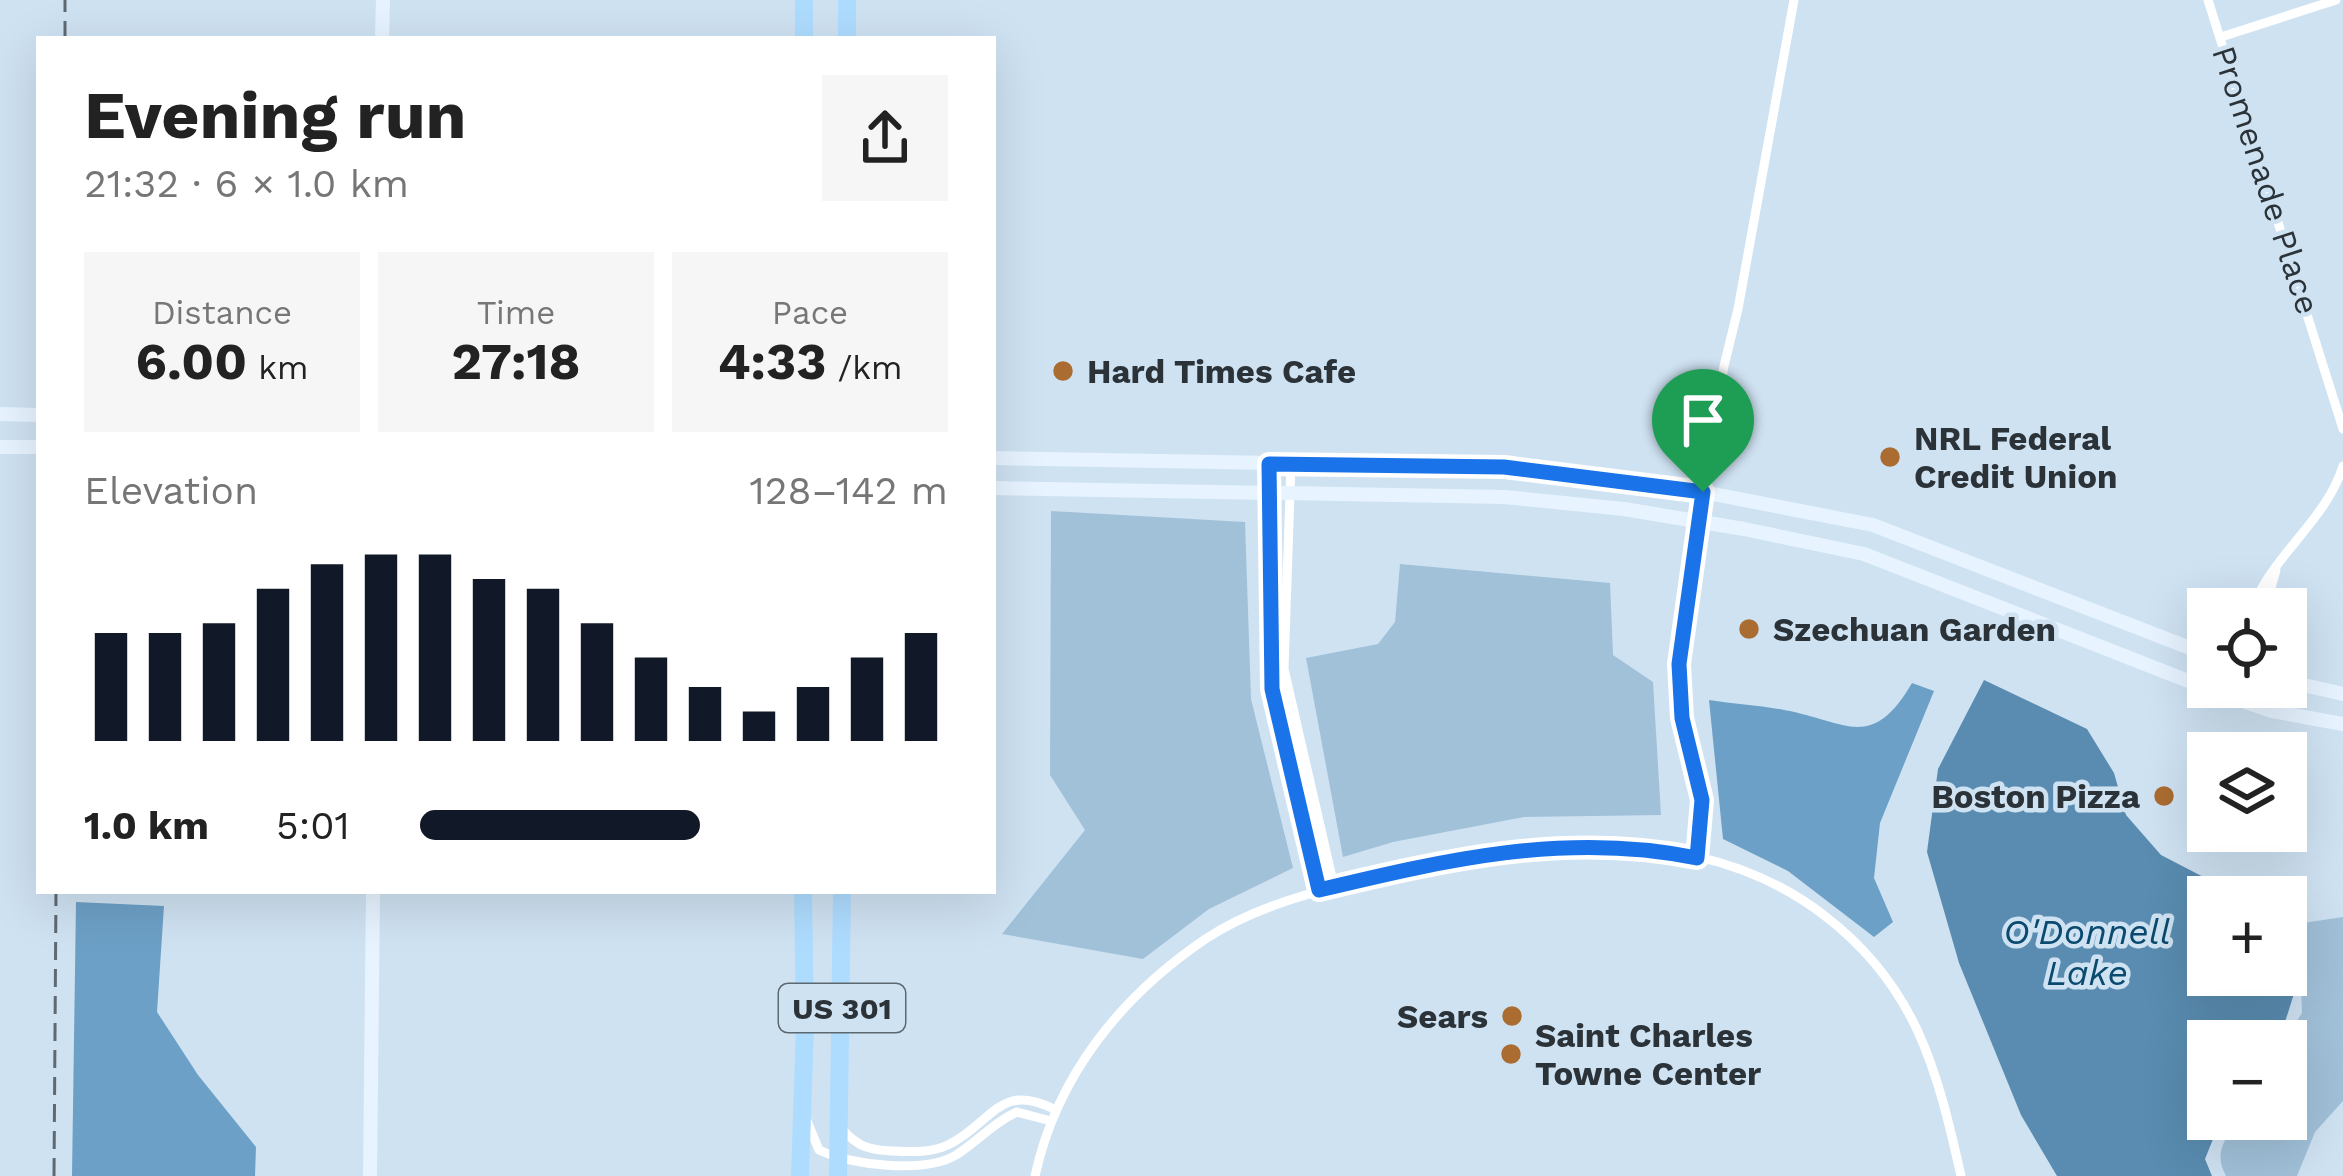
<!DOCTYPE html>
<html lang="en">
<head>
<meta charset="utf-8">
<style>
	body { margin:0; font-family:"Work Sans",sans-serif; background:#f6f6f6; color:#222; height:100vh; display:flex; flex-direction:column; font-size:45px; white-space:nowrap }
	* { box-sizing:border-box; margin:0 }
	p { font-size:39px; color:#767676 }
	.icon { flex:none; width:66px; height:66px; fill:none; stroke:currentColor; stroke-width:2; stroke-linecap:round; stroke-linejoin:round }
	.map { position:relative; flex:1; overflow:hidden }
	.details { position:absolute; left:36px; top:36px; width:960px; height:858px; display:flex; flex-direction:column; background:#fff; border-radius:0px; box-shadow:0 12px 48px #0002 }
	.details>* { flex:none }
	.fabs { position:absolute; left:2187px; top:588px; display:grid; gap:24px }
	.fabs a { display:grid; place-items:center; width:120px; height:120px; border-radius:0px; background:#fff; box-shadow:0 12px 48px #0002; font-size:60px }
	.pin { position:absolute; display:grid; place-items:center; width:102px; height:102px; color:#fff; margin:-123px -51px; border-radius:50% 50% 50% 0; rotate:-45deg; box-shadow:0 0 12px #0007 }
	.pin .icon { rotate:45deg }
	.round { display:grid; place-items:center; flex:none; width:126px; height:126px; border-radius:0px; background:#f6f6f6 }
	.summary { display:flex; align-items:center; justify-content:space-between; height:204px; padding:0 48px }
	h1 { font-size:66px; font-weight:700; line-height:90px }
	.metrics { display:grid; grid-template-columns:repeat(3,1fr); gap:18px; height:204px; padding:12px 48px }
	.metrics div { display:grid; align-content:center; border-radius:0px; background:#f6f6f6; text-align:center }
	.metrics b { font-size:51px; font-weight:700 }
	.metrics small { font-size:33px; font-weight:400 }
	.metrics p { font-size:33px }
	.chart { height:336px; padding:24px 48px }
	.chart p { display:flex; justify-content:space-between }
	.chart svg { width:100%; height:216px; margin-top:12px; stroke:#111827; stroke-width:6 }
	ul { padding:0 48px; list-style:none; font-size:39px }
	li { display:grid; grid-template-columns:192px 144px 1fr; align-items:center; height:90px }
	li i { height:30px; border-radius:15px; background:#111827 }
	.map>svg:first-child { display:block }
	.green { fill:#a1c1d9 }
	.forest { fill:#6da0c6 }
	.water { fill:#598cb0 }
	.lines { fill:none; stroke-linecap:round; stroke-linejoin:round }
	.street { stroke:#fff; stroke-width:9 }
	.secondary { stroke:#e7f4ff; stroke-width:14 }
	.highway { stroke:#aedcff; stroke-width:18 }
	.rail { stroke:#5e6972; stroke-width:3; stroke-dasharray:18 9; stroke-linecap:butt }
	.route-casing { stroke:#fff; stroke-width:24 }
	.route { stroke:#1a73e8; stroke-width:15 }
	.poi-dot { fill:#aa6c31; stroke:#cfe2f2; stroke-width:4.5 }
	.labels { text-anchor:middle; dominant-baseline:central; stroke-width:9; stroke-linejoin:round; paint-order:stroke }
	.shield { fill:#cfe2f2; stroke:#5c6870; stroke-width:3 }
	.shield-label { font-size:30px; font-weight:bold; fill:#2b3339 }
	.street-label { font-size:33px; fill:#2b3339; stroke:#cfe2f2 }
	.poi-label { font-size:33px; font-weight:bold; fill:#2b3339; stroke:#cfe2f2; text-anchor:start }
	.water-label { font-size:36px; font-style:italic; fill:#0a4a6f; stroke:#cfe2f2 }
</style>
</head>
<body>
<div class="map">
<svg width="2343" height="1176" viewBox="0 0 2343 1176">
	<rect width="100%" height="100%" fill="#cfe2f2"/>
	<g class="green">
		<path d="M 1051,511 L 1245,522 L 1251,699 L 1293,868 L 1209,909 L 1143,959 L 1002,934 L 1085,830 L 1050,775 Z"/>
		<path d="M 1400,564 L 1610,583 L 1613,655 L 1653,682 L 1661,815 L 1524,817 L 1393,842 L 1343,857 L 1306,658 L 1378,644 L 1395,622 Z"/>
		<path d="M 2343,917 L 2343,1101 L 2315,1132 L 2297,1176 L 2226,1176 C 2213,1153 2225,1137 2241,1119 L 2286,1119 L 2284,1041 L 2302,1013 L 2300,962 L 2290,925 Z"/>
	</g>
	<g class="forest">
		<path d="M 1912,683 L 1934,691 L 1880,823 L 1874,878 L 1893,922 L 1874,937 L 1788,871 L 1723,839 L 1709,700 C 1734,704 1759,705 1784,710 C 1846,721 1871,753 1912,683 Z"/>
		<path d="M 76,902 L 164,906 L 157,1012 L 198,1075 L 256,1147 L 255,1176 L 72,1176 Z"/>
	</g>
	<path class="water" d="M 1984,680 L 2087,729 L 2114,773 L 2126,815 L 2161,855 L 2242,897 L 2208,897 L 2208,975 L 2286,975 L 2286,954 L 2298,981 L 2279,1041 L 2208,1041 L 2208,1119 L 2221,1119 L 2205,1159 L 2212,1176 L 2057,1176 L 2021,1115 L 1959,963 L 1927,852 L 1938,769 Z"/>
	<g class="lines">
		<g class="street">
			<path d="M 2208,0 L 2343,429"/>
			<path d="M 2221,37 L 2336,0"/>
			<path d="M 1269,464 L 1272,689 L 1319,890"/>
			<path d="M 1291,464 L 1284,669 L 1334,886"/>
			<path d="M 2252,609 C 2272,555 2326,521 2343,466"/>
			<path d="M 2265,609 L 2276,570"/>
			<path d="M 1697,858 L 1702,800 L 1682,718 L 1681,632 L 1724,366 L 1738,309 L 1794,0"/>
			<path d="M 807,1121 L 819,1150 C 850,1165 925,1174 956,1155 C 977,1142 994,1122 1017,1112 L 1051,1121"/>
			<path d="M 842,1129 C 858,1147 869,1150 892,1151 C 912,1152 930,1153 948,1145 C 992,1124 999,1080 1056,1110"/>
			<path d="M 1035,1176 C 1057,1075 1122,995 1207,938 C 1254,907 1313,892 1368,878 C 1516,842 1695,815 1825,916 C 1916,986 1937,1069 1961,1176"/>
		</g>
		<g class="secondary">
			<path d="M 382,39 L 383,0"/>
			<path d="M 0,414 L 39,415"/>
			<path d="M 0,447 L 39,447"/>
			<path d="M 993,458 L 1504,467 L 1703,492 L 1873,525 L 2208,655"/>
			<path d="M 993,488 L 1505,497 L 1624,509 L 1744,529 L 1864,554 L 2219,693 L 2272,711 L 2343,724"/>
			<path d="M 2286,681 L 2343,694"/>
			<path d="M 370,1176 L 373,891"/>
		</g>
		<g class="highway">
			<path d="M 804,39 L 804,0"/>
			<path d="M 847,39 L 847,0"/>
			<path d="M 800,1176 L 805,1026 L 803,891"/>
			<path d="M 838,1176 L 842,891"/>
		</g>
		<g class="rail">
			<path d="M 65,39 L 65,0"/>
			<path d="M 54,1176 L 56,891"/>
		</g>
	</g>
	<g class="lines">
		<g class="route-casing">
			<path id="route" d="M 1269,464 L 1504,467 L 1703,492 L 1679,664 L 1682,718 L 1702,800 L 1697,858 C 1567,831 1445,860 1319,890 L 1272,689 Z"/>
		</g>
		<use href="#route" class="route"/>
	</g>
	<g class="poi-dot">
		<circle cx="1063" cy="371" r="12"/>
		<circle cx="1890" cy="457" r="12"/>
		<circle cx="1749" cy="629" r="12"/>
		<circle cx="2164" cy="796" r="12"/>
		<circle cx="1512" cy="1016" r="12"/>
		<circle cx="1511" cy="1054" r="12"/>
	</g>
	<g class="labels">
		<rect class="shield" x="779" y="984" width="126" height="48" rx="9"/>
		<g class="shield-label">
			<text x="842" y="1008">US 301</text>
		</g>
		<g class="street-label">
			<text transform="translate(2266 180) rotate(72)">Promenade Place</text>
		</g>
		<g class="poi-label">
			<text x="1087" y="371">Hard Times Cafe</text>
			<text x="1914" y="438">NRL Federal<tspan x="1914" dy="38">Credit Union</tspan></text>
			<text x="1773" y="629">Szechuan Garden</text>
			<text x="2140" y="796" text-anchor="end">Boston Pizza</text>
			<text x="1488" y="1016" text-anchor="end">Sears</text>
			<text x="1535" y="1035">Saint Charles<tspan x="1535" dy="38">Towne Center</tspan></text>
		</g>
		<g class="water-label">
			<text x="2087" y="932">O'Donnell<tspan x="2087" dy="41">Lake</tspan></text>
		</g>
	</g>
</svg>
<div class="fabs">
<a><svg class="icon" aria-label="locate" viewBox="0 0 24 24"><circle cx="12" cy="12" r="6"/><path d="M12 2v4M12 18v4M2 12h4M18 12h4"/></svg></a>
<a><svg class="icon" aria-label="layers" viewBox="0 0 24 24"><path d="M12 4l9 5-9 5-9-5zM3 14l9 5 9-5"/></svg></a>
<a>+</a>
<a>−</a>
</div>
<div class="pin" style="left:1703px;top:492px;background:#1e9e55"><svg class="icon" aria-label="arrive" viewBox="0 0 24 24"><path d="M6 21V4h12l-3 4 3 4H6"/></svg></div>
<section class="details">
<div class="summary"><div><h1>Evening run</h1><p>21:32 · 6 × 1.0 km</p></div><a class="round"><svg class="icon" aria-label="share" viewBox="0 0 24 24"><path d="M12 15V3M7 8l5-5 5 5M5 13v7h14v-7"/></svg></a></div>
<div class="metrics">
<div><p>Distance</p><b>6.00<small> km</small></b></div>
<div><p>Time</p><b>27:18</b></div>
<div><p>Pace</p><b>4:33<small> /km</small></b></div>
</div>
<div class="chart"><p><span>Elevation</span>128–142 m</p>
<svg viewBox="0 0 160 44" preserveAspectRatio="none"><path d="M5 44V22M15 44V22M25 44V20M35 44V13M45 44V8M55 44V6M65 44V6M75 44V11M85 44V13M95 44V20M105 44V27M115 44V33M125 44V38M135 44V33M145 44V27M155 44V22"/></svg>
</div>
<ul>
<li><b>1.0 km</b>5:01<i style="width:53%"></i></li>
</ul>
</section>
</div>
</body>
</html>
